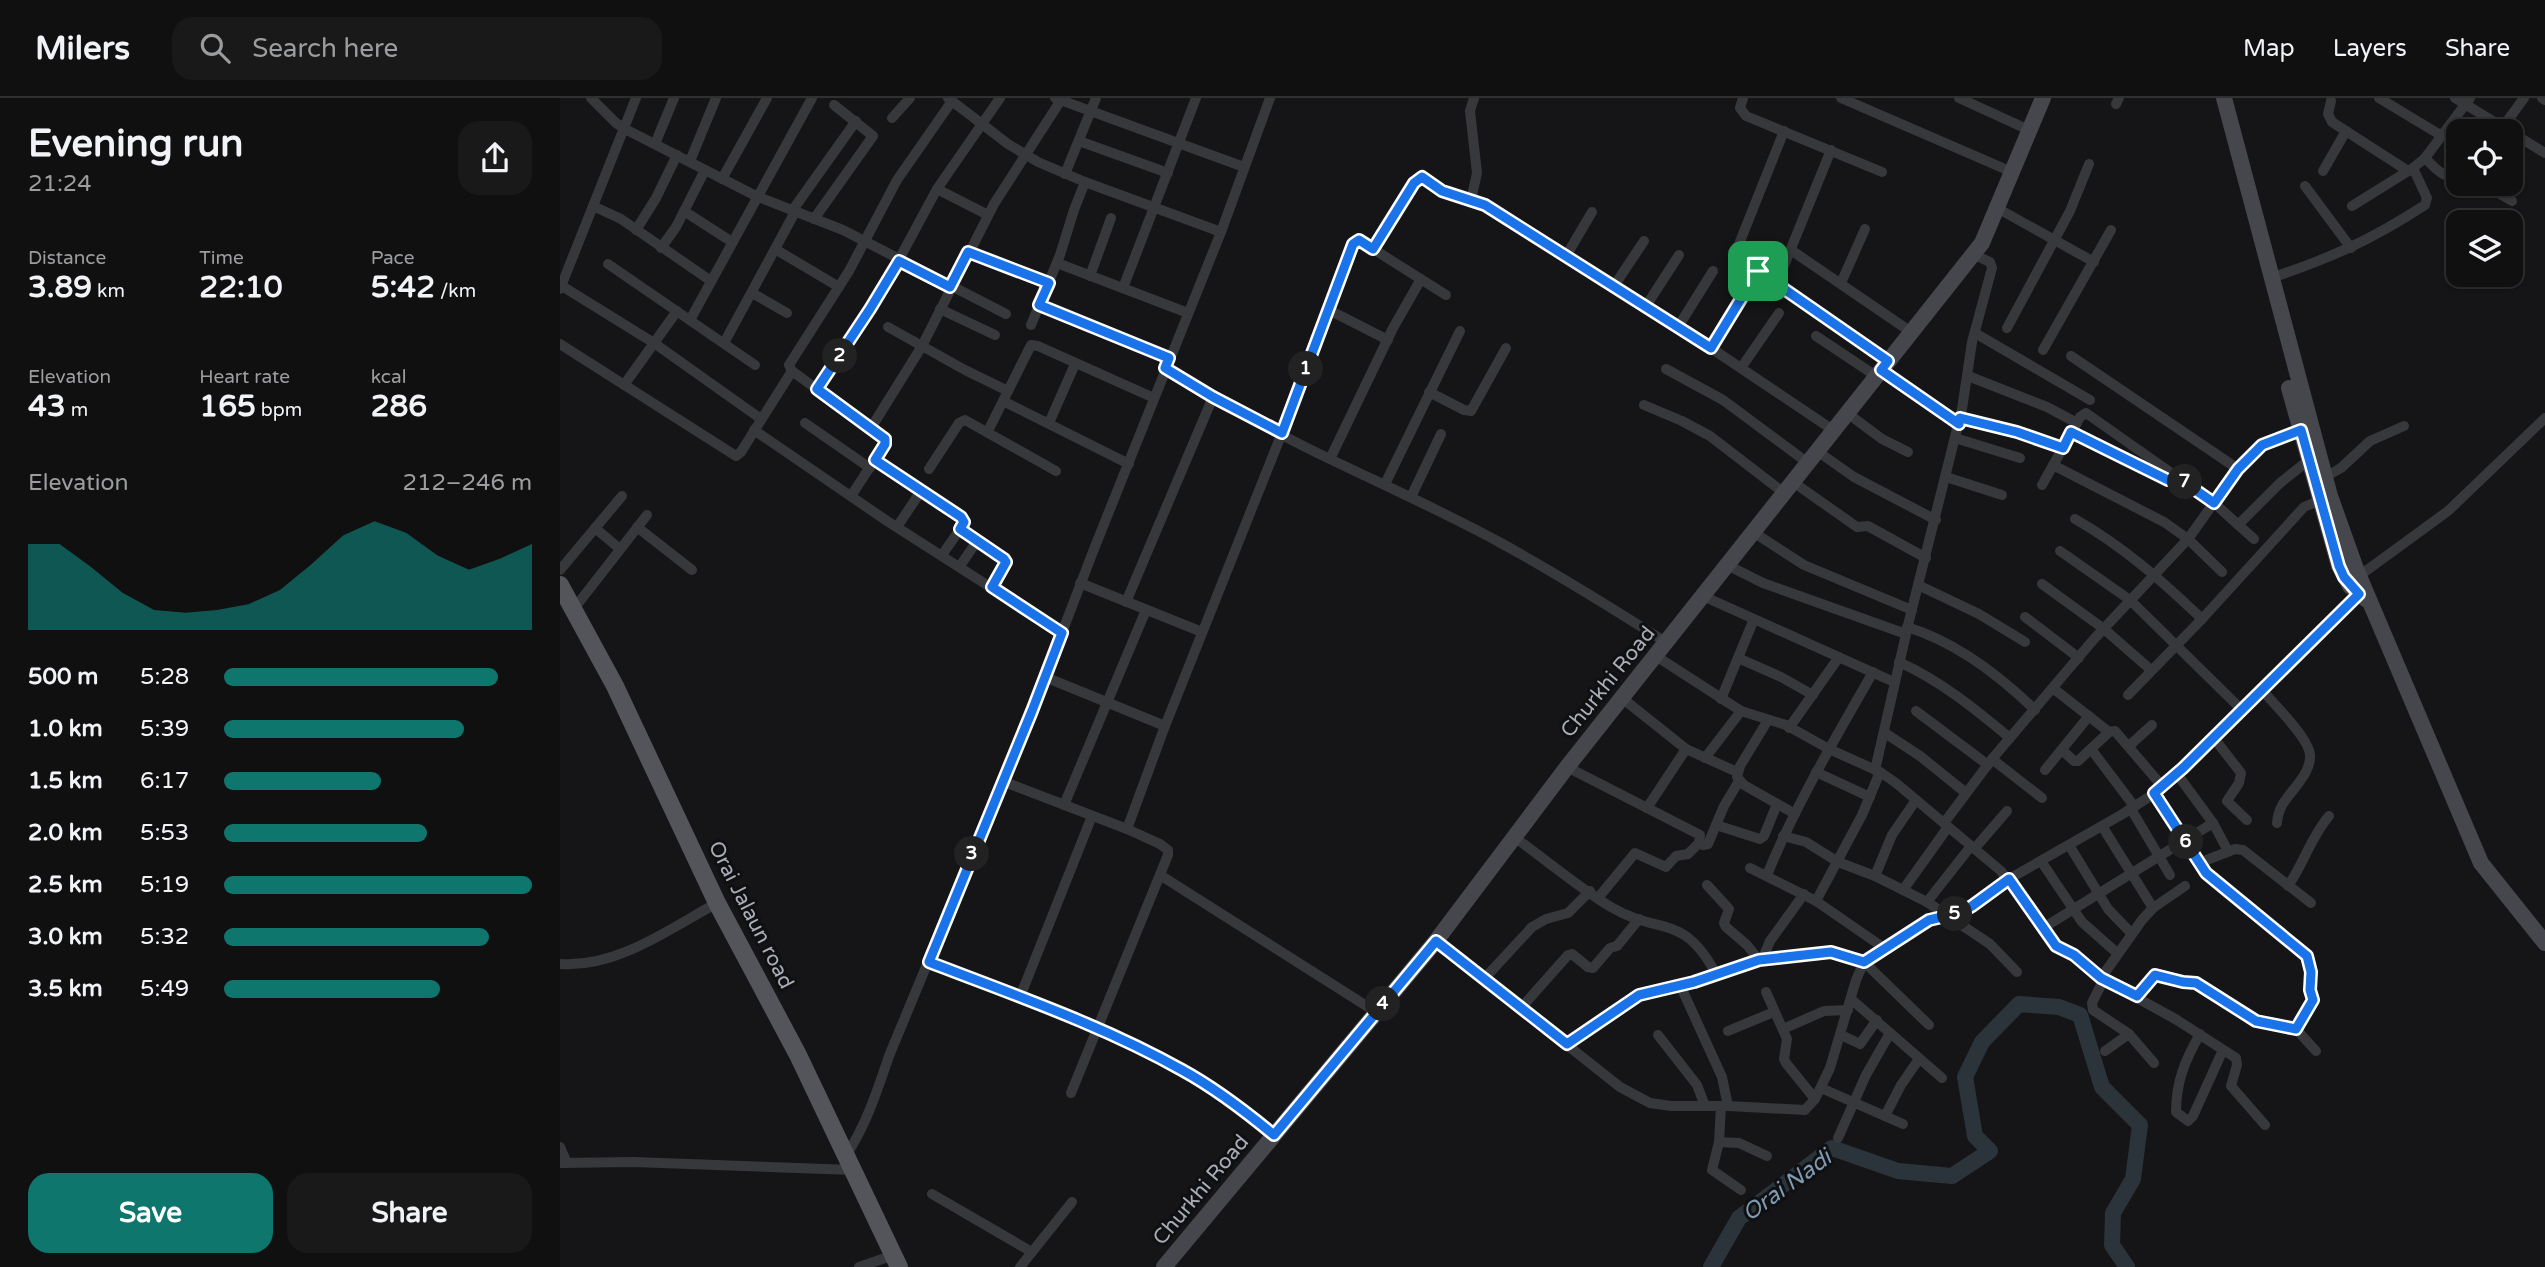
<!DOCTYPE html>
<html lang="en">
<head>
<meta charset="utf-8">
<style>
	body { margin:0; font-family:"Varela Round",sans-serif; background:#19191a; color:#f1f3f6; height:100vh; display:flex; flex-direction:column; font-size:26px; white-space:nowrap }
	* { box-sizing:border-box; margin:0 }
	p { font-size:23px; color:#9c9d9f }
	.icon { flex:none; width:38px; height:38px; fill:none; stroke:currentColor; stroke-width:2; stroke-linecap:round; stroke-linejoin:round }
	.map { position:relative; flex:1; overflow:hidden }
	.drawer { display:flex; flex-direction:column; background:#101011; width:560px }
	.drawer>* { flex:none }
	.tools { position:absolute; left:1886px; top:21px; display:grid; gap:14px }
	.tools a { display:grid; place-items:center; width:77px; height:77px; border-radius:14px; background:#101011; box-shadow:0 2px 5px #0004,0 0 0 2px #303031; font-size:35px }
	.pin { position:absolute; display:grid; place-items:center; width:60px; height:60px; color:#fff; margin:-30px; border-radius:14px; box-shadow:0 4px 10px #0006 }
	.km { position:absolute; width:35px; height:35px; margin:-18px; border-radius:50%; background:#222; color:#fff; font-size:19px; line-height:35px; text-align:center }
	.round { display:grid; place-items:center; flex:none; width:74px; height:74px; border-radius:21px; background:#19191a }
	.headline { display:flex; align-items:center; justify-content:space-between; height:119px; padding:0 28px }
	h1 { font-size:38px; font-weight:700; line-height:52px }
	.metrics { display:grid; grid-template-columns:repeat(3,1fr); gap:10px; height:119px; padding:7px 28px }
	.metrics div { display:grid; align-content:center }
	.metrics b { font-size:30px; font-weight:700 }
	.metrics small { font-size:19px; font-weight:400 }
	.metrics p { font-size:19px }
	.chart { height:196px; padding:14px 28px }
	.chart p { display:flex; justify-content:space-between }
	.chart svg { width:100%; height:126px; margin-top:7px; fill:#0f766e; opacity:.7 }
	.button { display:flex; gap:14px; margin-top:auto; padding:14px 28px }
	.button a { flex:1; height:80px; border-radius:21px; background:#0f766e; color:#fff; font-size:28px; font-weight:700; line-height:80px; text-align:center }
	.button a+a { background:#19191a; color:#f1f3f6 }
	ul { padding:0 28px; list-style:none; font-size:23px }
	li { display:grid; grid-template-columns:112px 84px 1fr; align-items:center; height:52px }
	li i { height:18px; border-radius:9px; background:#0f766e }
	header { display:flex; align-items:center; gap:42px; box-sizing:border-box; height:98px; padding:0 35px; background:#101011; border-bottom:2px solid #303031 }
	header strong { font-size:33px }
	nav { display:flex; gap:38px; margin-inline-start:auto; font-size:24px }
	.search { width:490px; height:63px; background:#19191a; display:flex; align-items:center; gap:18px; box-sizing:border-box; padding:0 24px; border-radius:21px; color:#9c9d9f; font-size:26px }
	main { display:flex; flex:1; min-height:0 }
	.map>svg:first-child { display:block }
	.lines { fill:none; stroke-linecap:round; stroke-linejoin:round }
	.river { stroke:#2c343b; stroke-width:16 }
	.street { stroke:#37383c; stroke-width:10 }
	.secondary { stroke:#45474c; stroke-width:16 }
	.primary { stroke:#53555b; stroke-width:18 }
	.route-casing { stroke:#fff; stroke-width:14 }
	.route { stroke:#1a73e8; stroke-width:9 }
	.labels { text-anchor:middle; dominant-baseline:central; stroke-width:6; stroke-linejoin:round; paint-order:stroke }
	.street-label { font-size:21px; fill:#a8adb7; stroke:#101012 }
	.water-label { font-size:23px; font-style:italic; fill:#7f9bb2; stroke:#101012 }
</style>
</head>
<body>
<header>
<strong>Milers</strong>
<div class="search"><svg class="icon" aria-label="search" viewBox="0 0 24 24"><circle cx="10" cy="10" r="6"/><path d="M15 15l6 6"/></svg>Search here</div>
<nav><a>Map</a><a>Layers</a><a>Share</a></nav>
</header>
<main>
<section class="drawer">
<div class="headline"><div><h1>Evening run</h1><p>21:24</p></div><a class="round"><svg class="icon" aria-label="share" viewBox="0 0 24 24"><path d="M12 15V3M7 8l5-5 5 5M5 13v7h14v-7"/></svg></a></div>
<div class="metrics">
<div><p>Distance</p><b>3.89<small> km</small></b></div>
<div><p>Time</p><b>22:10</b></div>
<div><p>Pace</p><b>5:42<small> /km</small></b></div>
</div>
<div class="metrics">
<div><p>Elevation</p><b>43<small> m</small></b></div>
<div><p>Heart rate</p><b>165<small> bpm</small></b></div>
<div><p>kcal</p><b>286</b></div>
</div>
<div class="chart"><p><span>Elevation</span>212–246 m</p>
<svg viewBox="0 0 160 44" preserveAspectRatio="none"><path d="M0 44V14L10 14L20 22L30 31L40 37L50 38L60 37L70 35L80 30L90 21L100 11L110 6L120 10L130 18L140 23L150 19L160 14V44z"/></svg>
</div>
<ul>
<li><b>500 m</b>5:28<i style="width:89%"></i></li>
<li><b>1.0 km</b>5:39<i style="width:78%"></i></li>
<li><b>1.5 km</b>6:17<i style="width:51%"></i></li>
<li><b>2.0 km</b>5:53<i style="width:66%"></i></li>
<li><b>2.5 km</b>5:19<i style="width:100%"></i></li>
<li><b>3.0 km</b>5:32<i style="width:86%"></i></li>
<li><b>3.5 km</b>5:49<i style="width:70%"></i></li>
</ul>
<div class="button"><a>Save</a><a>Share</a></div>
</section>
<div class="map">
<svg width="1985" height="1169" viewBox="0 0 1985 1169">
	<rect width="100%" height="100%" fill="#151517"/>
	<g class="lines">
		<path class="river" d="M 1151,1169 L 1179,1120 L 1272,1050 L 1338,1073 L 1392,1078 L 1430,1053 L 1415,1038 L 1405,979 L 1422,944 L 1459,906 L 1499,909 L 1520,917 L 1542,989 L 1580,1027 L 1573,1081 L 1553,1115 L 1552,1147 L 1567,1169"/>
		<g class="street">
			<path d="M 31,0 L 56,25 L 65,31 L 196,98 L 283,132 L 446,216"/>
			<path d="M 388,0 L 448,46 L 478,64 L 525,84 L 661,134"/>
			<path d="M 495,0 L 684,69"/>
			<path d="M 1183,0 L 1180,10 L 1186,18 L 1322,74"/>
			<path d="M 1281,0 L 1452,74"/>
			<path d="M 1399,0 L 1469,32"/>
			<path d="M 1819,0 L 1882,38"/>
			<path d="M 1895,0 L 1985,55"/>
			<path d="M 1982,0 L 1985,2"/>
			<path d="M 1771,3 L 1768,16 L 1772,24 L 1848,73"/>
			<path d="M 1556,6 L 1559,0"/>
			<path d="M 332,20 L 350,0"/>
			<path d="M 1224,33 L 1175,156 L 1328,263"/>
			<path d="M 1940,33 L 1964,0"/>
			<path d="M 519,43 L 608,75"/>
			<path d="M 95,46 L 114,0"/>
			<path d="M 1865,60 C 1875,70 1883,81 1899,78"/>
			<path d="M 130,63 L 156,0"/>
			<path d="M 1763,73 L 1786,33"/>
			<path d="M 505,76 L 536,0"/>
			<path d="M 162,81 L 207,0"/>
			<path d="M 1923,86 L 1952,103"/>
			<path d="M 1745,88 L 1791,150"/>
			<path d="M 377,91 L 428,117"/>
			<path d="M 911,102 L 917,75 L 910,13 L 914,0"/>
			<path d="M 33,108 L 61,121 L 151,183"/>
			<path d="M 1792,108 L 1853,70 L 1865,60 L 1910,0"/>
			<path d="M 1437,110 L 1534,164"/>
			<path d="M 124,113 L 172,144"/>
			<path d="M 232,113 L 296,23"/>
			<path d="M 254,121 L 313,38 L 274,7"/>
			<path d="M 76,132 L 96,100 L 117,57"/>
			<path d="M 101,150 L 116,129 L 145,72"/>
			<path d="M 215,151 L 279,189"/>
			<path d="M 813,151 L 854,85 L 862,79 L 882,93 L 925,107 L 941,116 L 1142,244 L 1273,332"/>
			<path d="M 1231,152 L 1351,234"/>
			<path d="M 408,154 L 489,185"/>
			<path d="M 1006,158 L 1032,114"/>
			<path d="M 497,165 L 628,215"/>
			<path d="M 48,166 L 195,267"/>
			<path d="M 530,178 L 551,120"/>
			<path d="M 1711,180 C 1771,160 1811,142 1865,107 L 1867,100 L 1853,70"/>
			<path d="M 1217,185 L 1271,52"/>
			<path d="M 1281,185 L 1305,131"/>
			<path d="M 2,188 L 94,245 L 201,321"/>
			<path d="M 1054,188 L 1084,143"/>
			<path d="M 563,190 L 636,0"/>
			<path d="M 0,191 L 76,0"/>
			<path d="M 192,195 L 227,215"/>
			<path d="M 479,207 L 609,260"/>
			<path d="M 1086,208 L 1119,157"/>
			<path d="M 380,211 L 435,237"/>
			<path d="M 767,211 L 828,242"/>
			<path d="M 130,222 L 252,0"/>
			<path d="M 471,227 L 500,157 L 514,112 L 525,84"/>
			<path d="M 328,229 L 405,272 L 448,293"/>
			<path d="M 1118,229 L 1153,173"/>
			<path d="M 1447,230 L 1510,113 L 1529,66"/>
			<path d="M 1415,235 L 1530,302"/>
			<path d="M 1256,238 L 1316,278"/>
			<path d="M 164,245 L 235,114"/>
			<path d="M 0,246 L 176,358 L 181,354 L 232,273"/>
			<path d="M 1151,249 L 1198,173"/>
			<path d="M 1483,252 L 1551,132"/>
			<path d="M 1511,258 L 1678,371"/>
			<path d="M 605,270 C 659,303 715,335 772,362 C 828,389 884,414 939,444 C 996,475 1052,510 1107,545"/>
			<path d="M 1181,270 L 1219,215"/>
			<path d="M 1106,271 L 1163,302 L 1248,365"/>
			<path d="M 1321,272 L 1399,326"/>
			<path d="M 1408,278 L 1487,309 L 1517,325"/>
			<path d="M 64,287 L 117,213"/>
			<path d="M 257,291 L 322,193 L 377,91 L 440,0"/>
			<path d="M 869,294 L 904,312 L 911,313 L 946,250"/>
			<path d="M 443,303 L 569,366"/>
			<path d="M 1084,307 L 1122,323 L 1150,338 L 1224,395"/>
			<path d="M 1287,315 L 1322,341 L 1348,354"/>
			<path d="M 1400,320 L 1457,334 L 1503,350"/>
			<path d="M 245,325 L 310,370"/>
			<path d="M 489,325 L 515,266"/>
			<path d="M 311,330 L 362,248 L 434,106 L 501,2"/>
			<path d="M 194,332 L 327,423 L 502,535"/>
			<path d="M 428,333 L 471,247 L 478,248 L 594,300"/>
			<path d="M 1511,334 L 1592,375 L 1620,384"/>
			<path d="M 1395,340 L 1460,360"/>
			<path d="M 1257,353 L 1294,379 L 1376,422"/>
			<path d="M 770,361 L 833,230 L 861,181"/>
			<path d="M 315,362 L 403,421 L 403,427 L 382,457"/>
			<path d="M 1493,367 L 1604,424 L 1628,441 L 1662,474"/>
			<path d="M 369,371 L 399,325 L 405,322 L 496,373"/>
			<path d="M 1386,379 L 1442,397"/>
			<path d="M 1765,379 L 1781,370 L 1810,343 L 1844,328"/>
			<path d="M 1233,384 L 1297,429 L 1308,428 L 1366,460"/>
			<path d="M 825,386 L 900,233"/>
			<path d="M 1482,387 L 1520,319 L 1526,315 L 1654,405 L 1694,441"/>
			<path d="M 291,398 L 325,346 L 325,341 L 232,273 L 229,267 L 289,173 L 337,82 L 392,3"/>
			<path d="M 851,399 L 881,336"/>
			<path d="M 1515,421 C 1564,449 1601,482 1642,521"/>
			<path d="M 1678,427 L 1720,385 L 1749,362"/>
			<path d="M 77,429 L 132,472"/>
			<path d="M 337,429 L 361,393"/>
			<path d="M 35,430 L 60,451"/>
			<path d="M 400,431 L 446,464 L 444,470 L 432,489"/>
			<path d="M 1193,434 L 1244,467 L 1352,512"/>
			<path d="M 1500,453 L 1570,502 L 1681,611"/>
			<path d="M 1167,467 L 1203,485 L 1346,536"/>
			<path d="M 400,468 L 417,443"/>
			<path d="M 0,472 L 62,398"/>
			<path d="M 1799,478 L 1888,413 L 1985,320"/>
			<path d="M 520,485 L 642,534"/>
			<path d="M 1482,486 L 1544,531 L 1591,572"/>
			<path d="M 1358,487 L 1419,516 L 1465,544"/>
			<path d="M 1143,498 L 1334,584"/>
			<path d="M 566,504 L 653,299"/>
			<path d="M 13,512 L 87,417"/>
			<path d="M 1465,519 L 1519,560"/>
			<path d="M 1347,529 C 1396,544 1439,577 1475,612"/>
			<path d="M 1096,558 L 1181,613 L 1226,627 L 1269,651 L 1320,674 L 1336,685 L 1441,773 L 1496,848 L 1514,857 L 1541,880 L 1617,922 L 1676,960 L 1677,967 L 1671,988 L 1705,1027"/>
			<path d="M 1178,560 L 1221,579 L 1253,597"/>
			<path d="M 1339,564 C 1381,583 1415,611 1450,640"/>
			<path d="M 485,579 L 605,628"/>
			<path d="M 1494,591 L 1549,634"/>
			<path d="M 1701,591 C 1713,605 1749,640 1750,657 C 1751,670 1741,682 1734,691 C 1725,702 1718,710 1717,725"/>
			<path d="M 1568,597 L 1642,521 L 1744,409 L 1765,400"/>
			<path d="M 1062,600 L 1126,651 L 1177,674"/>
			<path d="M 1161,601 L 1194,521"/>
			<path d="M 1356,613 L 1428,667"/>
			<path d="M 1208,622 L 1180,668 L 1177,679 L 1184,687 L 1235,716"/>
			<path d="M 1229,630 L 1279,559"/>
			<path d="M 1325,635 L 1360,658 L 1406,695"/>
			<path d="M 1653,639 L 1681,675 L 1679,685 L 1667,703 L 1687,722"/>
			<path d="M 1569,648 L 1592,627"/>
			<path d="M 1531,651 L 1574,708"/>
			<path d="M 1502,652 L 1514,663 L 1518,663 L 1549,634 L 1555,633 L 1602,688"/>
			<path d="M 1145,660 L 1181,613"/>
			<path d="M 1432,661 L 1482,700"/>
			<path d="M 1007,669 L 1140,737 L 1139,745 L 1128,756 L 1116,758 L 1106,769 L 1075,755 L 1038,800"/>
			<path d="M 1315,672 L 1349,523 L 1402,311 L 1412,244 L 1432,170 L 1430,164 L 1412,156"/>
			<path d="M 1485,672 L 1529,618"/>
			<path d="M 1256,674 L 1310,699"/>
			<path d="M 1617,676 L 1653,725 L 1668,753"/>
			<path d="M 442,683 L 567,731 L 600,746 L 608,752 L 608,757 L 511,995"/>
			<path d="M 1594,695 L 1646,774 L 1747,858 L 1751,875 L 1750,892 L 1753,902 L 1736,931"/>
			<path d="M 504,707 L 586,512"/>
			<path d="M 1087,710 L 1126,651"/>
			<path d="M 1571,711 L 1610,777"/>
			<path d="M 1384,725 L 1432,661 L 1534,541 L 1628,441 L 1678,371 L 1702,347 L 1741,332"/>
			<path d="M 1156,727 L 1200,741 L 1204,738 L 1217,706"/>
			<path d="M 1542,728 L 1593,810"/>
			<path d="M 567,731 L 605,628 L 722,335 L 795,142 L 799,142 L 886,197"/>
			<path d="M 1223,738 L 1246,744 L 1278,764 L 1315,778 L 1367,804 L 1430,846 L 1457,874"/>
			<path d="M 954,739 C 985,761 1019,790 1051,809 C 1100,838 1123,814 1156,876"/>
			<path d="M 1139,745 L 1143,747 L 1148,746 L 1164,708 L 1179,683"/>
			<path d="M 1509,747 L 1548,811 L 1571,835"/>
			<path d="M 1415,750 L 1447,713"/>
			<path d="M 1481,763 L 1522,824 L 1557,855"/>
			<path d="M 1639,765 L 1675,751 L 1683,752 L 1751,805"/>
			<path d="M 1190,770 L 1256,803 L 1324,850"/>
			<path d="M 600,777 L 816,914"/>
			<path d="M 1207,777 C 1236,706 1275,641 1313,574"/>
			<path d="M 1315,778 L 1332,737 L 1356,702"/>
			<path d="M 1147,787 L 1169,811 L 1164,825 L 1166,829 L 1187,847 L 1199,862"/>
			<path d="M 1728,788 C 1744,765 1751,739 1769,718"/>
			<path d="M 1343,792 L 1388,729"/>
			<path d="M 1256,803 L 1302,717 L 1320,674"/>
			<path d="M 1367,804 L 1411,748"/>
			<path d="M 1483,830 L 1653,725"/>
			<path d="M 876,843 L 1060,989 L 1090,1005 L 1111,1008 L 1168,1008 L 1245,1012 L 1255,1001 L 1270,970 L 1296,882 L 1304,864 L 1369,822 L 1400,815 L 1412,808 L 1449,781 L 1561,717 L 1592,697 L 1623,670 L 1799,497"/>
			<path d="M 1202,862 L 1210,843 L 1244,796"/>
			<path d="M 369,864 C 454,897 542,927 622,972 C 655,990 685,1013 714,1037"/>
			<path d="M 0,866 C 57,870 109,831 157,805"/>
			<path d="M 1541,880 L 1582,822 L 1593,810 L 1625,788"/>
			<path d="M 924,881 L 972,829 L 986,821 L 1008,815 L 1030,793"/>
			<path d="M 1544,881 L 1532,905 L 1533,912 L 1569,936 L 1594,965"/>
			<path d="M 1120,887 L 1162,979 L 1168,1008"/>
			<path d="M 1206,894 L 1227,941 L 1224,961 L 1226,965 L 1255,1001"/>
			<path d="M 1577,898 L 1595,877 L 1623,885 L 1636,885 L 1696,923 L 1736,931 L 1756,953"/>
			<path d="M 460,899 L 532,718"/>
			<path d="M 1291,901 L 1382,980"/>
			<path d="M 961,910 L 1008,857 L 1012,856 L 1028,869 L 1033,870 L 1050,850 L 1057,848 L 1079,821"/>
			<path d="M 1223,931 L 1264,913 L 1288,912"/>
			<path d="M 1168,933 L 1214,914"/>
			<path d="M 1640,936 C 1625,962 1616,984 1616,1014 L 1628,1023 L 1633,1018 L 1663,952"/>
			<path d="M 1098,937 L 1137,987 L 1145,1008"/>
			<path d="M 1281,937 L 1300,946 L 1317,922"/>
			<path d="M 1007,946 L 1079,897 L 1134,884 L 1199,862 L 1256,855 L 1271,854 L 1304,864 L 1369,927"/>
			<path d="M 1545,953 L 1569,936"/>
			<path d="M 1261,990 L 1343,1026"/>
			<path d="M 1161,1008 L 1159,1044 L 1152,1072 L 1181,1092"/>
			<path d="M 1325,1018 L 1341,987 L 1359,961"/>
			<path d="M 1278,1040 L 1306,977 L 1330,935"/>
			<path d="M 1159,1044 L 1179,1045 L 1207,1058"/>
			<path d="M 0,1049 L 7,1065"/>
			<path d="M 285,1059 C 306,1028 317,993 329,958 L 472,613 L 534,451 L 661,134 L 710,0"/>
			<path d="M 0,1065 L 74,1064 L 293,1072"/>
			<path d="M 372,1096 L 472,1154"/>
			<path d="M 299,1169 L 334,1157"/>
			<path d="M 460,1169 L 512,1104"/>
		</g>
		<g class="secondary">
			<path d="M 1664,0 L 1770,398 L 1796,471 L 1921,765 L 1985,845"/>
			<path d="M 1729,290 L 1779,468 L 1790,488 L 1807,502"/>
			<path d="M 604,1169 L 876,843 L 1007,669 L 1422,145 L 1483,0"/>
		</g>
		<path class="primary" d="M 0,487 L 55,588 L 157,805 L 238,957 L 339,1169"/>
	</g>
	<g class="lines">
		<g class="route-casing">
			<path id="route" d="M 862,79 L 882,93 L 925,107 L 1151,250 L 1198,173 L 1328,263 L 1321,272 L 1399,326 L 1400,320 L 1457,334 L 1503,350 L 1511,334 L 1608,382 L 1624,384 L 1654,405 L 1678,371 L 1702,347 L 1741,332 L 1779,468 L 1784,479 L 1799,496 L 1623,670 L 1594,695 L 1646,775 L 1747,858 L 1751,874 L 1750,892 L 1753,902 L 1736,931 L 1696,923 L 1636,885 L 1623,884 L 1595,877 L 1577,898 L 1541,880 L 1514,857 L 1496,848 L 1449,781 L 1412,808 L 1399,815 L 1369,822 L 1304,864 L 1271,854 L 1199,862 L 1134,884 L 1079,897 L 1007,946 L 876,843 L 714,1037 C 685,1013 655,990 622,972 C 542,927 454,897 369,864 L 472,613 L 502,535 L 432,489 L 446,464 L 444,461 L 400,431 L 404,424 L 401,419 L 315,362 L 325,346 L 325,341 L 257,291 L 310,211 L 339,163 L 390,189 L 408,154 L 489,185 L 479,207 L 609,260 L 605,270 L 653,299 L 722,335 L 793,146 L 799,142 L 813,151 L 854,85 Z"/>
		</g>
		<use href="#route" class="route"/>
	</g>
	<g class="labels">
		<g class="street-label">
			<text transform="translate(1048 584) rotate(-51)">Churkhi Road</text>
			<text transform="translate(191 817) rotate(63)">Orai Jalaun road</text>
			<text transform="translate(641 1092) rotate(-50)">Churkhi Road</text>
		</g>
		<g class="water-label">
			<text transform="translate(1227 1088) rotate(-36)">Orai Nadi</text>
		</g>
	</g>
</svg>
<div class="tools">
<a><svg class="icon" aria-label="locate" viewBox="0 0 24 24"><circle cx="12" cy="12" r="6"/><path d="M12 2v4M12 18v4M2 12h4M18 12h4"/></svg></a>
<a><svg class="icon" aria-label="layers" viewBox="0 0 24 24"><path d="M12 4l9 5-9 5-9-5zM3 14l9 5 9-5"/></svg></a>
</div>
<div class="pin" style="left:1198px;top:173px;background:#1e9e55"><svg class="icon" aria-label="arrive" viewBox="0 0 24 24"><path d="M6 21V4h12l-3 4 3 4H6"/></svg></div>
<b class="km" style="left:746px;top:271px">1</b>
<b class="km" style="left:280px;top:258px">2</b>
<b class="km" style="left:412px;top:756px">3</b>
<b class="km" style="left:823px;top:906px">4</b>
<b class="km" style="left:1395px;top:816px">5</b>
<b class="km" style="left:1626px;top:744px">6</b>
<b class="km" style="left:1625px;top:384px">7</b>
</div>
</main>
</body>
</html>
